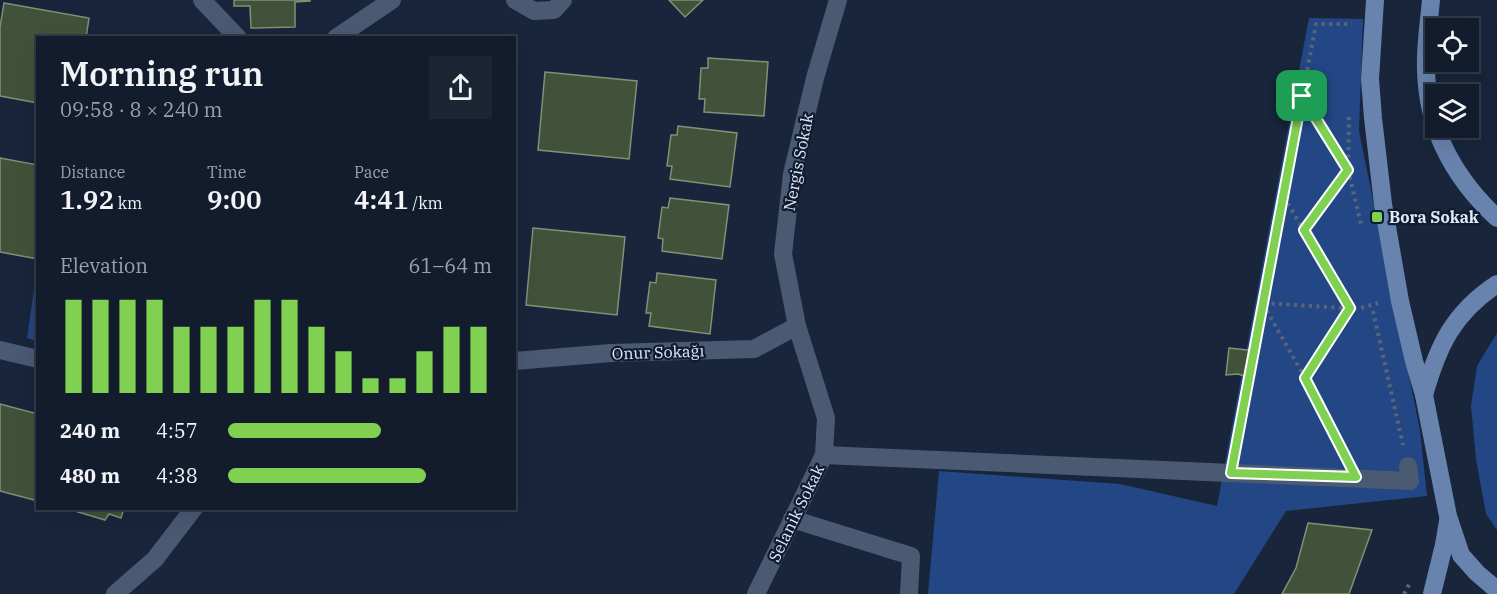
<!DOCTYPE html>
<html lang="en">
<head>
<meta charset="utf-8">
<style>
	body { margin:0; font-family:"IBM Plex Serif",serif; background:#1b2534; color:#f1f3f6; height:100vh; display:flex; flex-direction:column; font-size:22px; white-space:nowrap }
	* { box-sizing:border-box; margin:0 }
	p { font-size:20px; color:#9ca1a9 }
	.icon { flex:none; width:33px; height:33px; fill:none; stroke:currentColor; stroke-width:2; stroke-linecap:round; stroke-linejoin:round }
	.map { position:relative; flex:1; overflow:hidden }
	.drawer { position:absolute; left:36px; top:36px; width:480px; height:474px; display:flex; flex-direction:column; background:#121c2c; border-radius:0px; box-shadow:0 6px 24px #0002,0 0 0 2px #313a48 }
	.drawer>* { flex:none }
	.fabs { position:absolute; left:1425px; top:18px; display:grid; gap:12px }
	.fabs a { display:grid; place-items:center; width:54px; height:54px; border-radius:0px; background:#121c2c; box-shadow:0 6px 24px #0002,0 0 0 2px #313a48; font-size:30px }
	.pin { position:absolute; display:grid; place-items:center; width:51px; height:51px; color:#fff; margin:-26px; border-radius:12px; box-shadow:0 3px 9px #0006 }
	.round { display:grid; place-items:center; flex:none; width:63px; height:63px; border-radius:0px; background:#1b2534 }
	.summary { display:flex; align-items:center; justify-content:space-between; height:102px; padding:0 24px }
	h1 { font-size:33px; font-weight:600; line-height:45px }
	.stats { display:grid; grid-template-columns:repeat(3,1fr); gap:9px; height:102px; padding:6px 24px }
	.stats div { display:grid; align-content:center }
	.stats b { font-size:26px; font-weight:600 }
	.stats small { font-size:16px; font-weight:400 }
	.stats p { font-size:16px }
	.chart { height:168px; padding:12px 24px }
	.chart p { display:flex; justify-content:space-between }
	.chart svg { width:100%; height:108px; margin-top:6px; stroke:#80d051; stroke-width:6 }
	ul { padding:0 24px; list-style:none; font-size:20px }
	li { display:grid; grid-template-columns:96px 72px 1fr; align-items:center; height:45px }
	li i { height:15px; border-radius:8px; background:#80d051 }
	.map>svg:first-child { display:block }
	.green { fill:#234785 }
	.building { fill:#42523a; stroke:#7f9176; stroke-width:1.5 }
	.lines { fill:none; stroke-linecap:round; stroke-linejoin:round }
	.path { stroke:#5a6579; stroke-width:4; stroke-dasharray:3 4.5; stroke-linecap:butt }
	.pedestrian { stroke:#4b5a73; stroke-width:18 }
	.minor { stroke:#4b5a73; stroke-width:18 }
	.primary { stroke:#6883ae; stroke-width:18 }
	.route-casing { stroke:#fff; stroke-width:12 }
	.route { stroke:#80d051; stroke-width:8 }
	.poi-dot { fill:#80d051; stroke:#0f1b30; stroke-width:2 }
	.labels { text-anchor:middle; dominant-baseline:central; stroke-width:4.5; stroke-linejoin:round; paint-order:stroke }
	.street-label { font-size:16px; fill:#e0e9f8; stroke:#0f1b30 }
	.poi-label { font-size:16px; font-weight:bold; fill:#e0e9f8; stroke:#0f1b30; text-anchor:start }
</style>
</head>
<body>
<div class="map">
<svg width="1497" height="594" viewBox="0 0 1497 594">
	<rect width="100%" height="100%" fill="#18253b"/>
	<g class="green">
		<path d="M 1309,18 L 1363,19 L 1359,131 L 1420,430 L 1427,496 L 1286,511 L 1234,594 L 928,594 L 939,471 L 1120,484 L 1217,506 Z"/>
		<path d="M 36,276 L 38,276 L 37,341 L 27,338 Z"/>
		<path d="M 1497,333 L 1497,530 L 1486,514 L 1476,459 L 1471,406 L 1477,366 Z"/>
	</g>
	<g class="building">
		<path d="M 234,0 L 310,0 L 310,1 L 295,2 L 295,27 L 251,28 L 250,6 L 234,6 Z"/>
		<path d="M 669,0 L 703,0 L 685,17 Z"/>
		<path d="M 4,3 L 89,18 L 86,38 L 38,38 L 38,103 L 0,96 L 0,27 Z"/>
		<path d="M 708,58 L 768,62 L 764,116 L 704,112 L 705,99 L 699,99 L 701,68 L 708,68 Z"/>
		<path d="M 545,72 L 637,81 L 629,159 L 538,150 Z"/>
		<path d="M 678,126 L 737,133 L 730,187 L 670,179 L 672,166 L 667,166 L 671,135 L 677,135 Z"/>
		<path d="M 0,158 L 38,165 L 38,259 L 0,252 Z"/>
		<path d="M 670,198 L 729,205 L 722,259 L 662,251 L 663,239 L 658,238 L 662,207 L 668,208 Z"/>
		<path d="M 533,228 L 625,237 L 617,315 L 526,305 Z"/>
		<path d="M 657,273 L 716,280 L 710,334 L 649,326 L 651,313 L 646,313 L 650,282 L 656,283 Z"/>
		<path d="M 1229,348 L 1256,351 L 1253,379 L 1238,374 L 1226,375 Z"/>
		<path d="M 0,404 L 38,414 L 38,501 L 0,491 Z"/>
		<path d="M 65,508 L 124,508 L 121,518 L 109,514 L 105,520 Z"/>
		<path d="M 1308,523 L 1372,530 L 1349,594 L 1282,594 L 1296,568 Z"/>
	</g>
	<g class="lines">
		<g class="path">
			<path d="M 1302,96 L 1348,170 L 1304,230"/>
			<path d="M 1349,117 L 1348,170 L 1362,228"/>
			<path d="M 1284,197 L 1350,308 L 1305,378"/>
			<path d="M 1264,303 L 1358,309 L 1378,303"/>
			<path d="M 1263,304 L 1305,378 L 1345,455"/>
			<path d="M 1373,311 L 1403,445"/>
			<path d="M 1234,453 L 1316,24 L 1352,24"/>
			<path d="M 1404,594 L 1411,581"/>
		</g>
		<path class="pedestrian" d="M 824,455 L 1410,481 L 1408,466"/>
		<g class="minor">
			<path d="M 202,0 L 238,38"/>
			<path d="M 515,0 L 534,11 L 554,10 L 563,0"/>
			<path d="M 336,38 L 392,0"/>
			<path d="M 0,350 L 38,359"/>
			<path d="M 514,361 L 611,353 L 754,349 L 797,326"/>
			<path d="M 792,519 L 911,556 L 909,594"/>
			<path d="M 115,594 L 155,559 L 194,508"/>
			<path d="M 756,594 L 824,455 L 826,418 L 797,326 L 783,254 L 792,174 L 815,78 L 838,0"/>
		</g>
		<g class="primary">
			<path d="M 1375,0 L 1370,79 L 1373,118 L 1383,204 L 1400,301 L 1414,361 L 1424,395 L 1448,516 L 1461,555 L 1477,573 L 1497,590"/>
			<path d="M 1431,0 C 1429,23 1425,46 1426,69 C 1427,128 1454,178 1497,218"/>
			<path d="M 1424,395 C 1438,346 1453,313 1497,284"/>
			<path d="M 1432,594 L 1444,545 L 1448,521"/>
		</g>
	</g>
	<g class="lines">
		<g class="route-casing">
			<path id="route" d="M 1302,96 L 1348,170 L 1304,230 L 1350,308 L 1305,378 L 1356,477 L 1231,473 Z"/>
		</g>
		<use href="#route" class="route"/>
	</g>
	<rect class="poi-dot" x="1371" y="211" width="12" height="12" rx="3"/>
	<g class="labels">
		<g class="street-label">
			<text transform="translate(798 162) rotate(-79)">Nergis Sokak</text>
			<text transform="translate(658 352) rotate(-2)">Onur Sokağı</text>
			<text transform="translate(796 513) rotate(-64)">Selanik Sokak</text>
		</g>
		<g class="poi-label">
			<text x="1389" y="217">Bora Sokak</text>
		</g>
	</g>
</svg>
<div class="fabs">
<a><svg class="icon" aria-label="locate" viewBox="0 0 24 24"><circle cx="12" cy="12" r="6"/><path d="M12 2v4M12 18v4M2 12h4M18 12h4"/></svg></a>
<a><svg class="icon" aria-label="layers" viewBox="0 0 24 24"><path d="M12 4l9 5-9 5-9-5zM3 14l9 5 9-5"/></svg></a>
</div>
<div class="pin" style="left:1302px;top:96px;background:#1e9e55"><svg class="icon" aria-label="arrive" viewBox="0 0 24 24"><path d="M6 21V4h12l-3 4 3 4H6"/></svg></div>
<section class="drawer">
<div class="summary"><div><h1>Morning run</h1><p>09:58 · 8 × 240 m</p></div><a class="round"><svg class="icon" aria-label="share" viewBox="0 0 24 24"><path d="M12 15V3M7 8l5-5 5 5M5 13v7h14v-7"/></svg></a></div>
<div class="stats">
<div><p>Distance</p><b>1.92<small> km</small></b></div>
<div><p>Time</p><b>9:00</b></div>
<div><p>Pace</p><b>4:41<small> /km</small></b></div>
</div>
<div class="chart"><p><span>Elevation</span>61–64 m</p>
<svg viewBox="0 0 160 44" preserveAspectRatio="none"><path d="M5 44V6M15 44V6M25 44V6M35 44V6M45 44V17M55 44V17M65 44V17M75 44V6M85 44V6M95 44V17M105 44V27M115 44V38M125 44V38M135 44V27M145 44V17M155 44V17"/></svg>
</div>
<ul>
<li><b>240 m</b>4:57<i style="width:58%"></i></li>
<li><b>480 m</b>4:38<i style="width:75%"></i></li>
</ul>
</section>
</div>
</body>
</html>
